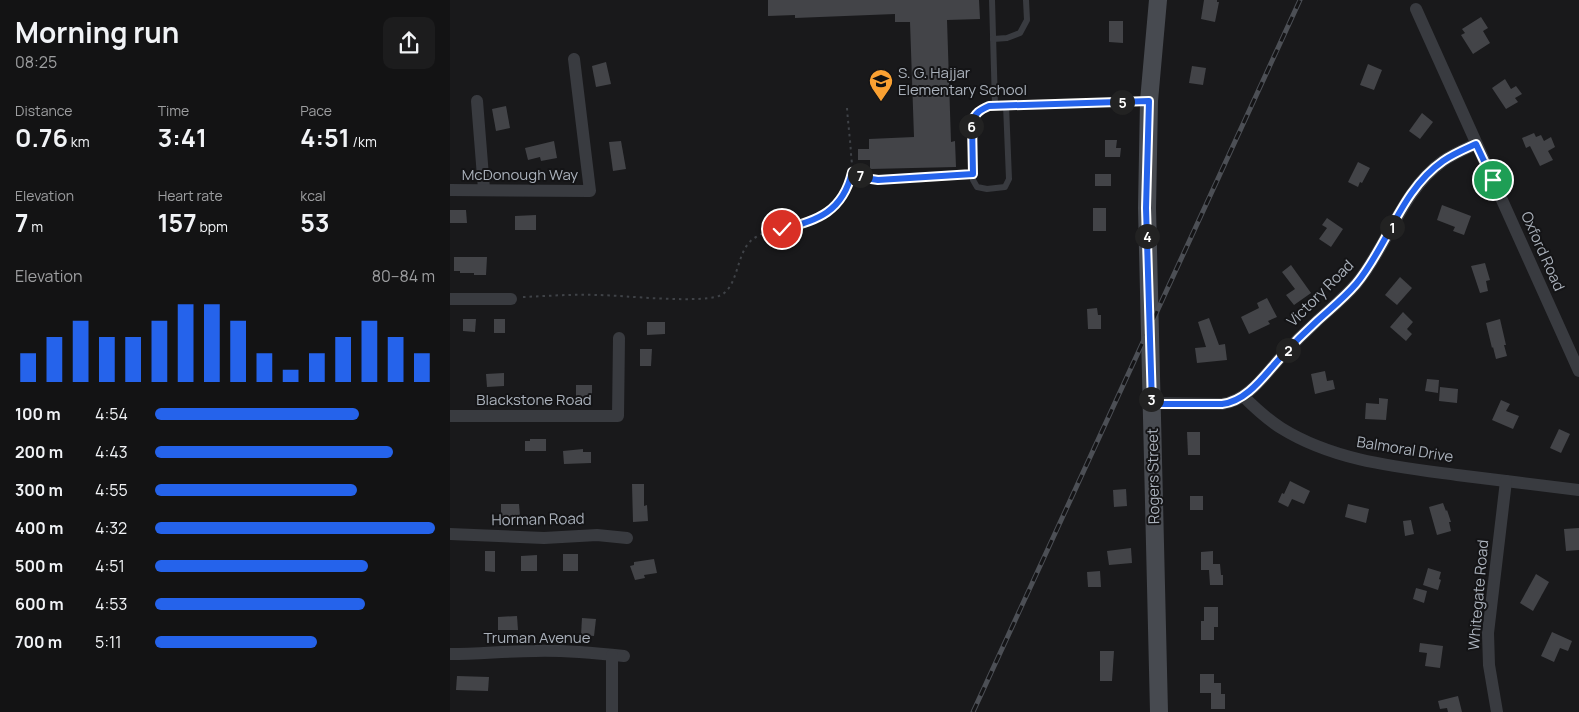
<!DOCTYPE html>
<html lang="en">
<head>
<meta charset="utf-8">
<style>
	body { margin:0; font-family:Manrope,sans-serif; background:#1c1c1d; color:#f1f3f6; height:100vh; display:flex; flex-direction:column; font-size:19px; white-space:nowrap }
	* { box-sizing:border-box; margin:0 }
	p { font-size:16px; color:#9d9ea0 }
	.icon { flex:none; width:28px; height:28px; fill:none; stroke:currentColor; stroke-width:2; stroke-linecap:round; stroke-linejoin:round }
	.map { position:relative; flex:1; overflow:hidden }
	.panel { display:flex; flex-direction:column; background:#131314; width:450px }
	.panel>* { flex:none }
	.pin { position:absolute; display:grid; place-items:center; width:42px; height:42px; color:#fff; margin:-21px; border:2px solid #fff; border-radius:50%; box-shadow:0 1px 5px #0007 }
	.km { position:absolute; width:25px; height:25px; margin:-12px; border-radius:50%; background:#222; color:#fff; font-size:14px; line-height:25px; text-align:center }
	.round { display:grid; place-items:center; flex:none; width:52px; height:52px; border-radius:10px; background:#1c1c1d }
	.summary { display:flex; align-items:center; justify-content:space-between; height:85px; padding:0 15px }
	h1 { font-size:28px; font-weight:700; line-height:38px }
	.metrics { display:grid; grid-template-columns:repeat(3,1fr); gap:8px; height:85px; padding:5px 15px }
	.metrics div { display:grid; align-content:center }
	.metrics b { font-size:25px; font-weight:700 }
	.metrics small { font-size:14px; font-weight:400 }
	.metrics p { font-size:14px }
	.chart { height:140px; padding:10px 15px }
	.chart p { display:flex; justify-content:space-between }
	.chart svg { width:100%; height:90px; margin-top:5px; stroke:#2563eb; stroke-width:6 }
	ul { padding:0 15px; list-style:none; font-size:16px }
	li { display:grid; grid-template-columns:80px 60px 1fr; align-items:center; height:38px }
	li i { height:12px; border-radius:6px; background:#2563eb }
	main { display:flex; flex:1; min-height:0 }
	.map>svg:first-child { display:block }
	.building { fill:#434448 }
	.lines { fill:none; stroke-linecap:round; stroke-linejoin:round }
	.path { stroke:#3f4247; stroke-width:2; stroke-dasharray:2.5 4; stroke-linecap:butt }
	.service { stroke:#393b40; stroke-width:6 }
	.minor { stroke:#393b40; stroke-width:12 }
	.secondary { stroke:#474a50; stroke-width:18 }
	.rail-casing { stroke:#4c4f55; stroke-width:5 }
	.rail { stroke:#141416; stroke-width:3; stroke-dasharray:9; stroke-linecap:butt }
	.route-casing { stroke:#fff; stroke-width:10 }
	.route { stroke:#2563eb; stroke-width:6 }
	.labels { text-anchor:middle; dominant-baseline:central; stroke-width:4; stroke-linejoin:round; paint-order:stroke }
	.poi-label { font-size:15px; fill:#aab1bb; stroke:#141416; text-anchor:start }
	.street-label { font-size:15px; fill:#aab1bb; stroke:#141416 }
</style>
</head>
<body>
<main>
<section class="panel">
<div class="summary"><div><h1>Morning run</h1><p>08:25</p></div><a class="round"><svg class="icon" aria-label="share" viewBox="0 0 24 24"><path d="M12 15V3M7 8l5-5 5 5M5 13v7h14v-7"/></svg></a></div>
<div class="metrics">
<div><p>Distance</p><b>0.76<small> km</small></b></div>
<div><p>Time</p><b>3:41</b></div>
<div><p>Pace</p><b>4:51<small> /km</small></b></div>
</div>
<div class="metrics">
<div><p>Elevation</p><b>7<small> m</small></b></div>
<div><p>Heart rate</p><b>157<small> bpm</small></b></div>
<div><p>kcal</p><b>53</b></div>
</div>
<div class="chart"><p><span>Elevation</span>80–84 m</p>
<svg viewBox="0 0 160 44" preserveAspectRatio="none"><path d="M5 44V30M15 44V22M25 44V14M35 44V22M45 44V22M55 44V14M65 44V6M75 44V6M85 44V14M95 44V30M105 44V38M115 44V30M125 44V22M135 44V14M145 44V22M155 44V30"/></svg>
</div>
<ul>
<li><b>100 m</b>4:54<i style="width:73%"></i></li>
<li><b>200 m</b>4:43<i style="width:85%"></i></li>
<li><b>300 m</b>4:55<i style="width:72%"></i></li>
<li><b>400 m</b>4:32<i style="width:100%"></i></li>
<li><b>500 m</b>4:51<i style="width:76%"></i></li>
<li><b>600 m</b>4:53<i style="width:75%"></i></li>
<li><b>700 m</b>5:11<i style="width:58%"></i></li>
</ul>
</section>
<div class="map">
<svg width="1129" height="712" viewBox="0 0 1129 712">
	<rect width="100%" height="100%" fill="#19191b"/>
	<g class="building">
		<path d="M 318,0 L 529,0 L 530,19 L 497,20 L 501,142 L 505,141 L 506,167 L 420,169 L 420,160 L 408,160 L 408,149 L 419,149 L 419,139 L 464,137 L 460,22 L 445,22 L 445,14 L 345,18 L 345,15 L 318,16 Z"/>
		<path d="M 754,0 L 767,0 L 767,2 L 769,2 L 765,22 L 751,19 Z"/>
		<path d="M 1031,17 L 1038,28 L 1033,31 L 1040,43 L 1023,54 L 1011,35 L 1015,33 L 1012,29 Z"/>
		<path d="M 659,21 L 673,21 L 673,43 L 659,42 Z"/>
		<path d="M 156,62 L 161,84 L 146,87 L 142,66 Z"/>
		<path d="M 918,64 L 932,70 L 924,90 L 910,85 Z"/>
		<path d="M 742,66 L 756,68 L 753,85 L 739,83 Z"/>
		<path d="M 1055,79 L 1061,89 L 1066,86 L 1072,94 L 1065,98 L 1068,102 L 1056,109 L 1042,88 Z"/>
		<path d="M 56,106 L 60,128 L 46,131 L 42,109 Z"/>
		<path d="M 972,113 L 983,122 L 970,139 L 959,131 Z"/>
		<path d="M 1084,133 L 1086,137 L 1091,135 L 1094,141 L 1101,137 L 1105,147 L 1098,151 L 1103,160 L 1090,166 L 1080,146 L 1076,148 L 1072,138 Z"/>
		<path d="M 655,140 L 667,140 L 666,148 L 671,148 L 670,157 L 655,157 Z"/>
		<path d="M 104,141 L 107,158 L 91,161 L 90,157 L 78,160 L 75,148 Z"/>
		<path d="M 171,141 L 176,169 L 163,171 L 159,142 Z"/>
		<path d="M 908,162 L 920,168 L 912,183 L 910,182 L 908,187 L 898,182 Z"/>
		<rect x="645" y="174" width="16" height="12"/>
		<path d="M 992,205 L 1021,216 L 1014,235 L 1003,231 L 1005,227 L 987,220 Z"/>
		<rect x="643" y="208" width="13" height="23"/>
		<path d="M 0,210 L 16,210 L 17,223 L 0,223 Z"/>
		<path d="M 86,215 L 86,230 L 65,230 L 65,216 Z"/>
		<path d="M 877,218 L 893,229 L 881,247 L 869,239 L 877,228 L 872,225 Z"/>
		<path d="M 4,257 L 37,257 L 36,275 L 24,275 L 24,273 L 10,273 L 10,271 L 4,271 Z"/>
		<path d="M 1035,263 L 1040,280 L 1036,281 L 1038,291 L 1030,293 L 1021,266 Z"/>
		<path d="M 841,265 L 861,293 L 844,305 L 836,295 L 845,289 L 832,272 Z"/>
		<path d="M 950,277 L 962,288 L 947,305 L 935,295 Z"/>
		<path d="M 817,298 L 827,317 L 818,321 L 820,324 L 799,334 L 791,317 L 809,308 L 807,303 Z"/>
		<path d="M 647,308 L 648,315 L 651,315 L 651,329 L 638,329 L 637,309 Z"/>
		<path d="M 953,312 L 963,322 L 957,329 L 962,334 L 956,341 L 940,327 Z"/>
		<path d="M 759,318 L 769,345 L 775,344 L 777,360 L 747,363 L 745,348 L 756,347 L 748,322 Z"/>
		<path d="M 13,319 L 26,319 L 25,332 L 13,331 Z"/>
		<rect x="44" y="319" width="11" height="14"/>
		<path d="M 1050,319 L 1056,345 L 1054,345 L 1057,356 L 1046,359 L 1043,347 L 1042,348 L 1036,323 Z"/>
		<path d="M 197,322 L 215,322 L 215,334 L 197,335 Z"/>
		<path d="M 190,349 L 202,349 L 201,366 L 190,366 Z"/>
		<path d="M 875,371 L 877,381 L 883,380 L 885,389 L 865,394 L 861,374 Z"/>
		<path d="M 54,373 L 54,386 L 37,387 L 36,374 Z"/>
		<path d="M 977,379 L 989,380 L 988,393 L 975,391 Z"/>
		<path d="M 126,385 L 142,385 L 142,399 L 126,398 Z"/>
		<path d="M 990,387 L 1008,389 L 1007,403 L 989,401 Z"/>
		<path d="M 929,398 L 938,399 L 936,420 L 915,419 L 916,403 L 929,404 Z"/>
		<path d="M 1051,400 L 1060,404 L 1056,411 L 1069,416 L 1063,429 L 1042,420 Z"/>
		<path d="M 1109,429 L 1120,434 L 1111,453 L 1100,448 Z"/>
		<path d="M 737,432 L 750,432 L 750,455 L 738,455 Z"/>
		<path d="M 80,439 L 96,439 L 96,451 L 75,451 L 75,441 L 80,441 Z"/>
		<path d="M 133,449 L 133,452 L 141,452 L 141,463 L 114,464 L 113,451 Z"/>
		<path d="M 840,481 L 860,491 L 854,504 L 842,499 L 838,507 L 828,502 L 832,493 L 834,494 Z"/>
		<path d="M 182,484 L 194,484 L 194,506 L 197,505 L 198,521 L 183,522 Z"/>
		<path d="M 676,489 L 677,506 L 664,507 L 663,490 Z"/>
		<rect x="740" y="496" width="13" height="14"/>
		<path d="M 993,503 L 996,511 L 997,510 L 1001,522 L 999,522 L 1001,531 L 987,535 L 979,507 Z"/>
		<path d="M 51,504 L 69,504 L 70,516 L 51,516 Z"/>
		<path d="M 898,504 L 919,509 L 916,523 L 895,517 Z"/>
		<path d="M 961,520 L 964,534 L 955,536 L 953,521 Z"/>
		<path d="M 1129,528 L 1129,550 L 1116,551 L 1114,529 Z"/>
		<path d="M 681,548 L 682,563 L 659,565 L 657,551 Z"/>
		<path d="M 35,551 L 45,551 L 45,572 L 35,571 Z"/>
		<path d="M 763,551 L 763,564 L 770,564 L 771,575 L 773,575 L 773,585 L 760,585 L 759,570 L 751,570 L 751,552 Z"/>
		<rect x="113" y="554" width="15" height="17"/>
		<path d="M 87,555 L 87,571 L 71,571 L 71,556 Z"/>
		<path d="M 204,559 L 207,573 L 194,575 L 195,578 L 185,580 L 180,566 L 184,565 L 184,562 Z"/>
		<path d="M 978,568 L 991,572 L 989,579 L 991,580 L 988,590 L 973,585 Z"/>
		<path d="M 650,571 L 651,587 L 638,587 L 637,572 Z"/>
		<path d="M 1086,574 L 1099,582 L 1083,611 L 1070,603 Z"/>
		<path d="M 966,588 L 977,591 L 974,603 L 963,599 Z"/>
		<path d="M 754,607 L 768,607 L 768,627 L 764,627 L 764,640 L 751,640 L 751,621 L 754,621 Z"/>
		<path d="M 67,616 L 68,630 L 48,630 L 48,617 Z"/>
		<path d="M 132,618 L 146,619 L 144,636 L 131,635 Z"/>
		<path d="M 1102,632 L 1122,641 L 1118,651 L 1110,648 L 1104,662 L 1091,656 Z"/>
		<path d="M 970,643 L 993,646 L 990,668 L 975,666 L 977,653 L 969,652 Z"/>
		<path d="M 650,651 L 664,651 L 662,681 L 650,681 Z"/>
		<path d="M 750,674 L 764,674 L 764,683 L 771,683 L 771,694 L 775,694 L 775,709 L 761,709 L 761,693 L 750,693 Z"/>
		<path d="M 7,676 L 39,677 L 38,691 L 6,690 Z"/>
		<path d="M 1008,696 L 1012,712 L 998,712 L 997,708 L 990,709 L 988,701 Z"/>
	</g>
	<g class="lines">
		<g class="path">
			<path d="M 402,172 L 415,178 L 428,180 L 513,174"/>
			<path d="M 73,297 C 98,296 123,294 148,295 C 170,295 258,305 273,294 C 290,282 286,248 306,237 C 323,227 343,228 361,222 C 381,214 401,194 402,172 C 403,166 401,159 401,153 C 400,138 398,123 397,108"/>
		</g>
		<g class="service">
			<path d="M 542,0 L 545,105"/>
			<path d="M 543,39 L 557,38 L 570,33 L 577,20 L 576,0"/>
			<path d="M 556,105 L 559,179 L 555,187 L 537,189 L 527,187 L 523,180 C 523,166 517,126 524,116 C 530,105 545,105 556,105 L 698,101"/>
		</g>
		<g class="minor">
			<path d="M 966,9 L 1129,371"/>
			<path d="M 27,101 L 34,189"/>
			<path d="M 0,190 L 140,191 L 124,59"/>
			<path d="M 0,299 L 61,299"/>
			<path d="M 793,396 C 805,408 817,419 831,428 C 884,461 947,467 1007,475 C 1048,480 1088,485 1129,490"/>
			<path d="M 702,403 L 772,404 C 798,401 815,374 832,356 C 843,344 855,332 867,321 C 880,309 894,298 906,284 C 938,246 951,191 993,161 C 1003,154 1015,149 1026,144"/>
			<path d="M 0,416 L 168,416 L 169,338"/>
			<path d="M 0,534 L 94,538 L 147,535 L 177,538"/>
			<path d="M 0,654 C 29,654 57,651 85,651 C 115,650 145,653 174,656"/>
			<path d="M 162,712 L 162,655"/>
			<path d="M 1047,712 L 1039,665 L 1038,633 L 1056,481"/>
		</g>
		<path class="secondary" d="M 708,0 L 699,101 L 697,208 L 709,712"/>
		<g class="rail-casing">
			<path id="rail" d="M 523,712 L 850,0"/>
		</g>
		<use href="#rail" class="rail"/>
	</g>
	<g class="lines">
		<g class="route-casing">
			<path id="route" d="M 332,229 C 368,221 393,211 402,172 L 415,178 L 428,180 L 523,174 L 522,122 C 525,113 530,110 539,106 L 699,101 L 696,208 L 702,404 L 772,404 C 798,401 815,374 832,356 C 843,344 855,332 867,321 C 880,309 894,298 906,284 C 938,246 950,191 993,161 C 1003,154 1015,149 1026,144 L 1043,180"/>
		</g>
		<use href="#route" class="route"/>
	</g>
	<defs>
		<g id="school-pin" transform="scale(1.25)"><path d="M0 17L-7.5 6A9.5 9.5 0 1 1 7.5 6Z" fill="#faa132" stroke="#141416"/><path d="M0-5L7-2L0 1L-7-2ZM-4 1L0 2.5L4 1V4Q0 6-4 4Z" fill="#111"/></g>
	</defs>
	<g fill-rule="evenodd">
		<use href="#school-pin" x="431" y="81"/>
	</g>
	<g class="labels">
		<g class="poi-label">
			<text x="448" y="72">S. G. Hajjar<tspan x="448" dy="17">Elementary School</tspan></text>
		</g>
		<g class="street-label">
			<text x="70" y="174">McDonough Way</text>
			<text transform="translate(1093 251) rotate(66)">Oxford Road</text>
			<text transform="translate(870 293) rotate(-45)">Victory Road</text>
			<text x="84" y="399">Blackstone Road</text>
			<text transform="translate(955 449) rotate(9)">Balmoral Drive</text>
			<text transform="translate(703 476) rotate(-91)">Rogers Street</text>
			<text transform="translate(88 519) rotate(-1)">Horman Road</text>
			<text transform="translate(1028 595) rotate(-85)">Whitegate Road</text>
			<text x="87" y="637">Truman Avenue</text>
		</g>
	</g>
</svg>
<div class="pin" style="left:1043px;top:180px;background:#1e9e55"><svg class="icon" aria-label="arrive" viewBox="0 0 24 24"><path d="M6 21V4h12l-3 4 3 4H6"/></svg></div>
<div class="pin" style="left:332px;top:229px;background:#d93025"><svg class="icon" aria-label="check" viewBox="0 0 24 24"><path d="M5 12l5 5 9-10"/></svg></div>
<b class="km" style="left:942px;top:227px">1</b>
<b class="km" style="left:838px;top:350px">2</b>
<b class="km" style="left:701px;top:399px">3</b>
<b class="km" style="left:697px;top:236px">4</b>
<b class="km" style="left:672px;top:102px">5</b>
<b class="km" style="left:521px;top:126px">6</b>
<b class="km" style="left:410px;top:175px">7</b>
</div>
</main>
</body>
</html>
